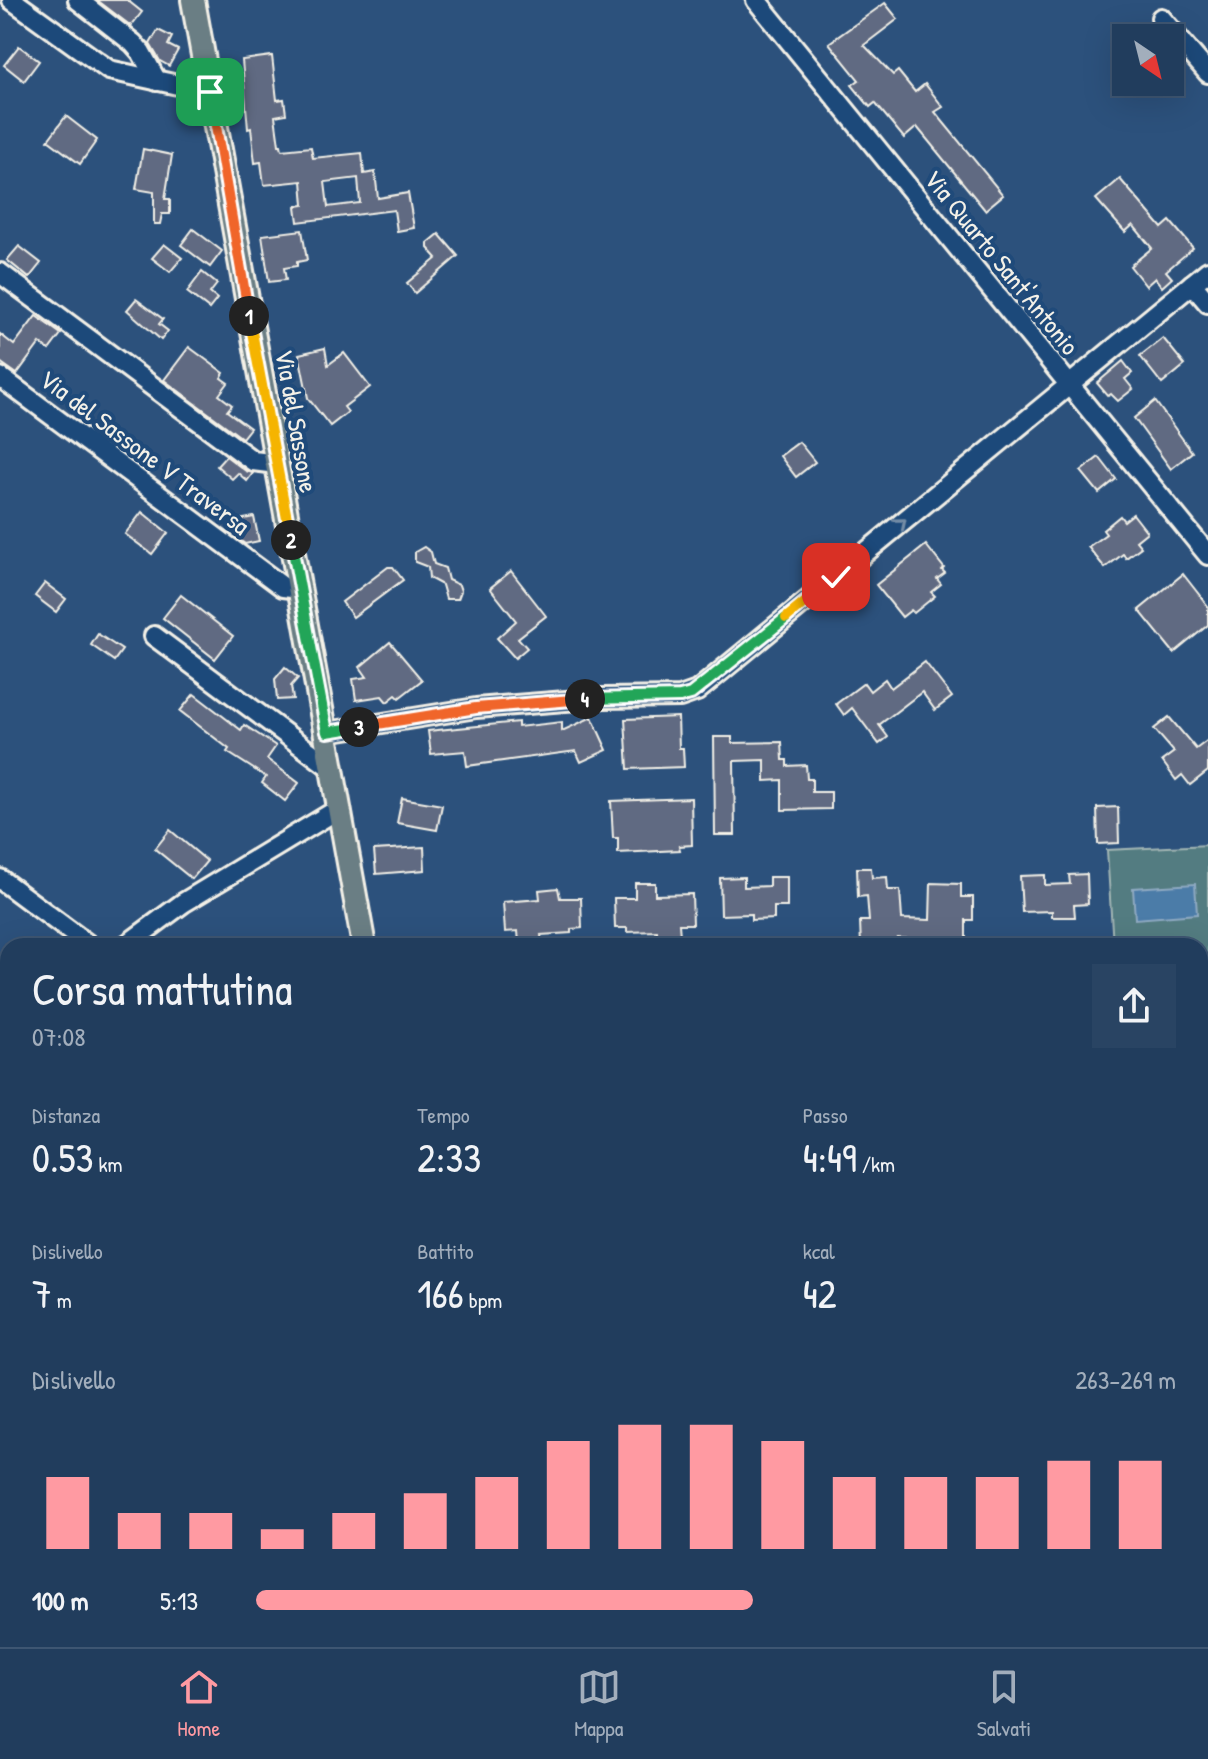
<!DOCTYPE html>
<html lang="it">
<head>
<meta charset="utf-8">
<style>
	body { margin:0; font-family:"Patrick Hand",sans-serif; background:#294463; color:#f1f3f6; height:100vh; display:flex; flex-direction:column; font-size:30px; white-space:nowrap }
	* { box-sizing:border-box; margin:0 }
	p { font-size:26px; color:#a2aebc }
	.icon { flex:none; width:44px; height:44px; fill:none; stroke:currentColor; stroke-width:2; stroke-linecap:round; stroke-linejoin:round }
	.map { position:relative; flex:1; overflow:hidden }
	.panel { position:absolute; left:0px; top:938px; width:1208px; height:710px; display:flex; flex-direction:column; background:#213d5d; border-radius:24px 24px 0 0; box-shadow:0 8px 32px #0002,0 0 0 2px #3e5672 }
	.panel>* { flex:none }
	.needle { width:52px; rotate:145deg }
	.tools { position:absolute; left:1112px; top:24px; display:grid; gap:16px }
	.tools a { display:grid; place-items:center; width:72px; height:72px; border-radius:0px; background:#213d5d; box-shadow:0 8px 32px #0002,0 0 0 2px #3e5672; font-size:40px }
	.pin { position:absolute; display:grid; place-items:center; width:68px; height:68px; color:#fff; margin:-34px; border-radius:16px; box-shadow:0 4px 12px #0006 }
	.km { position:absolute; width:40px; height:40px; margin:-20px; border-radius:50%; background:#222; color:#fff; font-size:22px; line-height:40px; text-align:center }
	.round { display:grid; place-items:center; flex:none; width:84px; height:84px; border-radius:0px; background:#294463 }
	.head { display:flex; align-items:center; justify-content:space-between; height:136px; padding:0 32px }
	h1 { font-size:44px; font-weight:600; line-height:60px }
	.stats { display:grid; grid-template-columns:repeat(3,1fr); gap:12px; height:136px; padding:8px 32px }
	.stats div { display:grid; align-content:center }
	.stats b { font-size:40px; font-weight:600 }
	.stats small { font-size:22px; font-weight:400 }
	.stats p { font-size:22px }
	.chart { height:224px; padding:16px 32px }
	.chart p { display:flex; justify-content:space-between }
	.chart svg { width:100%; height:144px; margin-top:8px; stroke:#ff9aa2; stroke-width:6 }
	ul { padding:0 32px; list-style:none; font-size:26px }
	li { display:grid; grid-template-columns:128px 96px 1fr; align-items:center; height:60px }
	li i { height:20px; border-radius:10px; background:#ff9aa2 }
	.tab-bar { display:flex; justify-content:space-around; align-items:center; height:112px; border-top:2px solid #3e5672; background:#213d5d; font-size:22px; color:#a2aebc }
	.tab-bar a { display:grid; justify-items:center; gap:4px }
	.tab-bar .selected { color:#ff9aa2 }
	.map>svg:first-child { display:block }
	.green { fill:#527b81; stroke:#a3b6b4; stroke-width:2 }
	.water { fill:#4b7ba8; stroke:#8faac2; stroke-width:2 }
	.building { fill:#616b82; stroke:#f4f1e8; stroke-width:2; fill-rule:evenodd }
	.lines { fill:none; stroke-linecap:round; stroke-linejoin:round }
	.minor-casing { stroke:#f4f1e8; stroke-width:24 }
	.major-casing { stroke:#f4f1e8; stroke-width:28 }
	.minor { stroke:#1f4a7a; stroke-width:18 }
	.major { stroke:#6b7e84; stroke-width:22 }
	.oneway { stroke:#748da6 }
	.split-1-casing { stroke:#fff; stroke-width:16 }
	.split-2-casing { stroke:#fff; stroke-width:16 }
	.split-3-casing { stroke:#fff; stroke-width:16 }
	.split-4-casing { stroke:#fff; stroke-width:16 }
	.split-5-casing { stroke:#fff; stroke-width:16 }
	.split-6-casing { stroke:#fff; stroke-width:16 }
	.split-1 { stroke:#f0652b; stroke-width:10 }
	.split-2 { stroke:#f5b400; stroke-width:10 }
	.split-3 { stroke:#22a559; stroke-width:10 }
	.split-4 { stroke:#f0652b; stroke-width:10 }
	.split-5 { stroke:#22a559; stroke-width:10 }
	.split-6 { stroke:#f5b400; stroke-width:10 }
	.labels { text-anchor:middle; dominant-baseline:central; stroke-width:8; stroke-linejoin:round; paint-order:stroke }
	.street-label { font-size:26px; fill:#f4f1e8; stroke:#1f4a7a }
</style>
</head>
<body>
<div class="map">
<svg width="1208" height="1647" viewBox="0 0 1208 1647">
	<rect width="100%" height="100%" fill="#2c517c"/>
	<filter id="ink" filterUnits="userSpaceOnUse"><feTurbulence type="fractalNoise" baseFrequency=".0125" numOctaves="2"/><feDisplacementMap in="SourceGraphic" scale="16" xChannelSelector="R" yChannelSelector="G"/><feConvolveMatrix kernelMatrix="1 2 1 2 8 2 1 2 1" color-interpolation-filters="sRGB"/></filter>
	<g filter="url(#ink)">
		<path class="green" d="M 1208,845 L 1208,1021 L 1200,1023 L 1200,946 L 1113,946 L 1107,850 Z"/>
		<path class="water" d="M 1195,884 L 1197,914 L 1135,919 L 1133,888 Z"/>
		<g class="building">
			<path d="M 97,0 L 127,0 L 142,12 L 131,26 Z"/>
			<path d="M 885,3 L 898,19 L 864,45 L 893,75 L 898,71 L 915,92 L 925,84 L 943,107 L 935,112 L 1003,195 L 985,210 L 917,127 L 904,138 L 875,103 L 870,107 L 852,85 L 859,80 L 829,43 Z"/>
			<path d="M 158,30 L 172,37 L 168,45 L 178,50 L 169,66 L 160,61 L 150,44 Z"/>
			<path d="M 19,46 L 39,61 L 24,81 L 4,65 Z"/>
			<path d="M 272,56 L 277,100 L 284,99 L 286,114 L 275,116 L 279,145 L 281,145 L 282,150 L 311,147 L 313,158 L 362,153 L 364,174 L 375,172 L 378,198 L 408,193 L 414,228 L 397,231 L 394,210 L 298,222 L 296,206 L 304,205 L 302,181 L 264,185 L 261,162 L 255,163 L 251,128 L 248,129 L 242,60 ZM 358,178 L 360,203 L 328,207 L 325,182 Z"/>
			<path d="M 66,116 L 97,140 L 80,164 L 48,140 Z"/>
			<path d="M 143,149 L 172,155 L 165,199 L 170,199 L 170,214 L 162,214 L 160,224 L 154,224 L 154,192 L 136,189 Z"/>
			<path d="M 1120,179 L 1162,228 L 1170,221 L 1193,248 L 1166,271 L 1172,278 L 1162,287 L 1155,278 L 1146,286 L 1130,266 L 1152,248 L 1133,225 L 1125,232 L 1096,199 Z"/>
			<path d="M 193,229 L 222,251 L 210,267 L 181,245 Z"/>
			<path d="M 302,230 L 307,260 L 297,262 L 297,266 L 284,268 L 286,280 L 269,282 L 262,235 Z"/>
			<path d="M 439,234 L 458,256 L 415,293 L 407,283 L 437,258 L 428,248 L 428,243 Z"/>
			<path d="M 164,244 L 182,258 L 170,272 L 152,258 Z"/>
			<path d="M 19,246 L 41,263 L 29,278 L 7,260 Z"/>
			<path d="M 202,272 L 217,284 L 210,293 L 217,299 L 209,309 L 187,292 Z"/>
			<path d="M 136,299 L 163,319 L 159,324 L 168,331 L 161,340 L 127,310 Z"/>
			<path d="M 36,316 L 61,334 L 49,350 L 40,343 L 17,374 L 0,362 L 0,334 L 14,345 Z"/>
			<path d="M 1163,338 L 1185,365 L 1162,384 L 1140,356 Z"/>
			<path d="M 189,347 L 224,373 L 221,378 L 228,383 L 219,395 L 232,405 L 227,411 L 250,428 L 242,438 L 164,380 Z"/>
			<path d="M 325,348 L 328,365 L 344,353 L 370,387 L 344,407 L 348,412 L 330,426 L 308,398 L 299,354 Z"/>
			<path d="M 1123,361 L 1132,373 L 1125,379 L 1133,389 L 1118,401 L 1111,394 L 1108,396 L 1097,383 Z"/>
			<path d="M 1155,401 L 1192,452 L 1171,469 L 1134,418 Z"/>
			<path d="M 799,442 L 815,462 L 796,477 L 780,456 Z"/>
			<path d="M 226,456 L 246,471 L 253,473 L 247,481 L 238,473 L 232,479 L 217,466 Z"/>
			<path d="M 1099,457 L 1116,479 L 1099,493 L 1081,471 Z"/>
			<path d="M 142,512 L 168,533 L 152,554 L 125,534 Z"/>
			<path d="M 1133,514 L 1147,532 L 1136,541 L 1141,547 L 1126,558 L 1123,554 L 1105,568 L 1088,547 L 1106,534 L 1103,530 L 1120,516 L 1124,521 Z"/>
			<path d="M 254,517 L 259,541 L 245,544 L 237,538 L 234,521 Z"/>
			<path d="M 926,545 L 944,568 L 942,570 L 945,573 L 937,579 L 941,584 L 931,592 L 935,596 L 914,613 L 911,610 L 902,617 L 876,585 Z"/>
			<path d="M 424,547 L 431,552 L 434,564 L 445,568 L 448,580 L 459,585 L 461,591 L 458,599 L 446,599 L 442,585 L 429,578 L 428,567 L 415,562 L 415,552 Z"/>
			<path d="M 388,567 L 393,567 L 403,580 L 353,617 L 342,602 Z"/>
			<path d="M 511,571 L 546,616 L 518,638 L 527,648 L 515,658 L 497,638 L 516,621 L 490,588 Z"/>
			<path d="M 1183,574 L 1208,606 L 1208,625 L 1174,653 L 1139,610 Z"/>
			<path d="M 45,583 L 66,599 L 56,612 L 35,596 Z"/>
			<path d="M 181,595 L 233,636 L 215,659 L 163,618 Z"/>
			<path d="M 98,634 L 122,650 L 114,661 L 91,645 Z"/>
			<path d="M 390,642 L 422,680 L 399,698 L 396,695 L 387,702 L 382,696 L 356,700 L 353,679 L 367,677 L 360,667 Z"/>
			<path d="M 925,662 L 952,697 L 935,710 L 922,692 L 879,725 L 888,737 L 879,744 L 852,708 L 844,715 L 836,704 L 864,683 L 870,691 L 885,679 L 891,688 Z"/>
			<path d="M 285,667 L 298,678 L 291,686 L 293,699 L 277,700 L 275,679 Z"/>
			<path d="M 194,694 L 241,730 L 244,725 L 276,746 L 267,759 L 299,783 L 285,801 L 262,783 L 266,777 L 227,752 L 229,749 L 180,711 Z"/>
			<path d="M 592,717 L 607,750 L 581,762 L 576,751 L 467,766 L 465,751 L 431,754 L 428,731 L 518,722 L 518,727 L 562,722 L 562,731 Z"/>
			<path d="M 678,717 L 679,748 L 683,748 L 684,767 L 628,769 L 625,719 Z"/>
			<path d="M 1169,717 L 1196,749 L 1208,740 L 1208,771 L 1190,785 L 1182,775 L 1176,780 L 1162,761 L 1174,752 L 1154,729 Z"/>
			<path d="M 714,737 L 732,737 L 732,743 L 782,742 L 783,760 L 787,760 L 787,766 L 806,765 L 807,779 L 812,779 L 812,792 L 831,792 L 831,809 L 782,810 L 782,780 L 765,781 L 765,760 L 734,761 L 735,835 L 715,835 Z"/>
			<path d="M 402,798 L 442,805 L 437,830 L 397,823 Z"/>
			<path d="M 691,798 L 692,845 L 679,846 L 680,850 L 618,853 L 618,838 L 613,838 L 611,801 Z"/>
			<path d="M 1118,807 L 1119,843 L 1098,844 L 1097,808 Z"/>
			<path d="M 170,830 L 207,861 L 192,879 L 155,849 Z"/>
			<path d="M 424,847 L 425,870 L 376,874 L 374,850 Z"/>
			<path d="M 857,868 L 871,868 L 872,878 L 887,877 L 888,890 L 900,890 L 902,919 L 930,920 L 931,883 L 961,884 L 961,897 L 973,897 L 973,920 L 966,920 L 966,946 L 931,946 L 931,940 L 897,938 L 898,942 L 861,946 L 860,921 L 869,921 L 867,896 L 858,897 Z"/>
			<path d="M 1087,874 L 1088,904 L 1074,905 L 1075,917 L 1052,917 L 1052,911 L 1022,912 L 1020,876 L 1045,875 L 1045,885 L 1070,884 L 1069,875 Z"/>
			<path d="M 744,877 L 744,887 L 769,886 L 769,877 L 787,877 L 787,907 L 774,907 L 774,919 L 751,920 L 751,914 L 721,915 L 720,878 Z"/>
			<path d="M 635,883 L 655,883 L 655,895 L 692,894 L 693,924 L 679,924 L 680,936 L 657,937 L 657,931 L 627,932 L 627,928 L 615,928 L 614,898 L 635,898 Z"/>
			<path d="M 558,888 L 560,898 L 581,898 L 582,928 L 571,929 L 571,933 L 541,935 L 542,942 L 519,943 L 518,931 L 505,932 L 503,902 L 540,899 L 539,890 Z"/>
		</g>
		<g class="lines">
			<g class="minor-casing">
				<g id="minor">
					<path d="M 12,0 L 109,70 L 210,92"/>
					<path d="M 78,0 L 133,43 L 141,52 L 157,81"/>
					<path d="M 756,0 L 1208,555"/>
					<path d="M 1161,18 L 1208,73"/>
					<path d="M 0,273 L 253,461 L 277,464"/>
					<path d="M 1192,284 L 1208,303"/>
					<path d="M 0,377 L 283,587 L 300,589"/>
					<path d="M 154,636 L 334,770"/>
					<path d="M 327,732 L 476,708 L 604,698 L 680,697 L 697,691 L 1208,271"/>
					<path d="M 0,879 L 90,946"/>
					<path d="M 125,946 L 183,903 L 340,808"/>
					<path d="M 1200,1041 L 1208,1036"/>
					<path d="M 0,1070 L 8,1060"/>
					<path d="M 1200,1155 L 1208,1148"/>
					<path d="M 1200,1409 L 1208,1396"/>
					<path d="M 763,1640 L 769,1647"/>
					<path d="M 932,1647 L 933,1640"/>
					<path d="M 1084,1647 L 1087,1640"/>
				</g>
			</g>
			<g class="major-casing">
				<g id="major">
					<path d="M 193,0 L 364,946"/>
					<path d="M 475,1640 L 477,1647"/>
				</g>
			</g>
			<use href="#minor" class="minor"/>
			<use href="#major" class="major"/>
		</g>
		<defs><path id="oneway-chevron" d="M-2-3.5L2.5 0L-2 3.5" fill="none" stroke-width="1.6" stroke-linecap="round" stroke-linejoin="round" transform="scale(2)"/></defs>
		<use class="oneway" href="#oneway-chevron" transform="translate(901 523) rotate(-40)"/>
	</g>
	<g class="lines" filter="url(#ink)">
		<g class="split-1-casing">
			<path id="split-1" d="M 210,92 L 249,316"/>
		</g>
		<g class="split-2-casing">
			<path id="split-2" d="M 249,316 L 291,540"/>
		</g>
		<g class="split-3-casing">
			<path id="split-3" d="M 291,540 L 327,732 L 359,727"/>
		</g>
		<g class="split-4-casing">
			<path id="split-4" d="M 359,727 L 476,708 L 585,699"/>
		</g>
		<g class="split-5-casing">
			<path id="split-5" d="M 585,699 L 680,697 L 691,694 L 786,618"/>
		</g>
		<g class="split-6-casing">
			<path id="split-6" d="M 786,618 L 836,577"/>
		</g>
		<use href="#split-1" class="split-1"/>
		<use href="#split-2" class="split-2"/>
		<use href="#split-3" class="split-3"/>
		<use href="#split-4" class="split-4"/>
		<use href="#split-5" class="split-5"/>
		<use href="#split-6" class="split-6"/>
	</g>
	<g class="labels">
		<g class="street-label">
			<text transform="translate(1002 262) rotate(51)">Via Quarto Sant'Antonio</text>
			<text transform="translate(297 421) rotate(80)">Via del Sassone</text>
			<text transform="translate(145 452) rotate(37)">Via del Sassone V Traversa</text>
		</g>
	</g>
</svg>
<div class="tools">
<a><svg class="needle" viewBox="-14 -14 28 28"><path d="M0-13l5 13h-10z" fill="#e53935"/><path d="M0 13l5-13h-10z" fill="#a2aebc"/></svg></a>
</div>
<div class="pin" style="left:210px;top:92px;background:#1e9e55"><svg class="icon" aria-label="arrive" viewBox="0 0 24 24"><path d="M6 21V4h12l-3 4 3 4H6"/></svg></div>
<div class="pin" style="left:836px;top:577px;background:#d93025"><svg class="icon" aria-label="check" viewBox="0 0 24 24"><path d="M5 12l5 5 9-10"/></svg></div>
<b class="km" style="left:249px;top:316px">1</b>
<b class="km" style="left:291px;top:540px">2</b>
<b class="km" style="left:359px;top:727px">3</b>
<b class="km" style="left:585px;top:699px">4</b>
<section class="panel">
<div class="head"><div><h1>Corsa mattutina</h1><p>07:08</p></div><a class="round"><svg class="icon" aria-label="share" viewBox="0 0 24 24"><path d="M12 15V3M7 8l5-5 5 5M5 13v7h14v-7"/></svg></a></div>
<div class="stats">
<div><p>Distanza</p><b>0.53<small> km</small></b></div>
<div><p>Tempo</p><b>2:33</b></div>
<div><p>Passo</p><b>4:49<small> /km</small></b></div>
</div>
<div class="stats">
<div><p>Dislivello</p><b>7<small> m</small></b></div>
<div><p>Battito</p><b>166<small> bpm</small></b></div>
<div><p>kcal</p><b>42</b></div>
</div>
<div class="chart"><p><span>Dislivello</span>263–269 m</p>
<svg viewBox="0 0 160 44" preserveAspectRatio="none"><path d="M5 44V22M15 44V33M25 44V33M35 44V38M45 44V33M55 44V27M65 44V22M75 44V11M85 44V6M95 44V6M105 44V11M115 44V22M125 44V22M135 44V22M145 44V17M155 44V17"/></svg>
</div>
<ul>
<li><b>100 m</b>5:13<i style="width:54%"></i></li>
</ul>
</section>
</div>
<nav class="tab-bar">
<a class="selected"><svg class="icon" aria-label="home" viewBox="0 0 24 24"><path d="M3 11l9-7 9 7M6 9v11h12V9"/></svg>Home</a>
<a><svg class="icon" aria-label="map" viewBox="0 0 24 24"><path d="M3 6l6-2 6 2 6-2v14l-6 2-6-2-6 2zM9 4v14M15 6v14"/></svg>Mappa</a>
<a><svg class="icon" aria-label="saved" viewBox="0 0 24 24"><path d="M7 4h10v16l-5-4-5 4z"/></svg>Salvati</a>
</nav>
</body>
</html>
